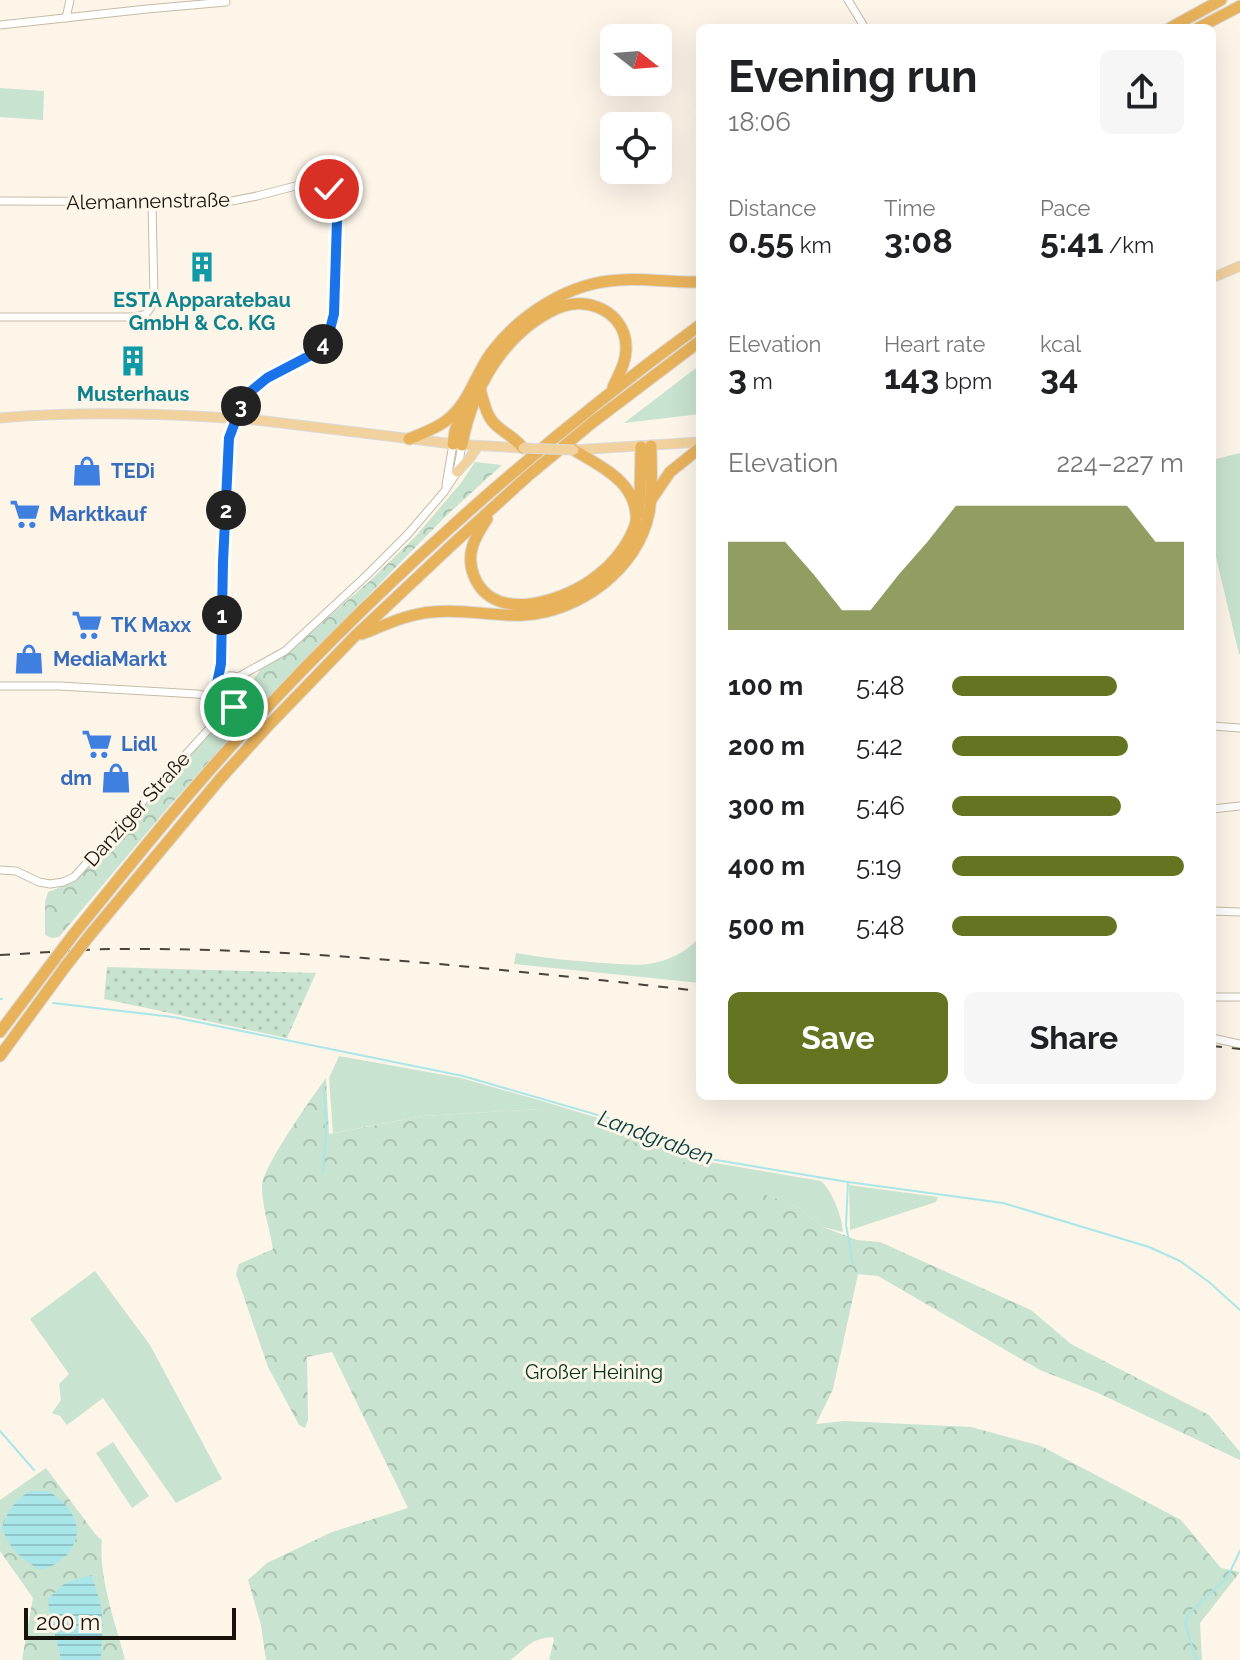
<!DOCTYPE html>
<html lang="en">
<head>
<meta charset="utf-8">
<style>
	body { margin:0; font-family:Raleway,sans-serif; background:#f6f6f6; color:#202124; height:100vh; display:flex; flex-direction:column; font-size:30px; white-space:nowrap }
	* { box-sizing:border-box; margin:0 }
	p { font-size:26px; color:#757577 }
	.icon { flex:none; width:44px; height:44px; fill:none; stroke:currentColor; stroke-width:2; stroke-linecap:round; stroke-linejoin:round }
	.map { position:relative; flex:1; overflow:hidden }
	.details { position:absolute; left:696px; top:24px; width:520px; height:1076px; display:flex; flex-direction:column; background:#fff; border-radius:12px; box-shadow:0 8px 32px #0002 }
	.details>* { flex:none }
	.needle { width:52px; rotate:107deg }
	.buttons { position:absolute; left:600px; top:24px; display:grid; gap:16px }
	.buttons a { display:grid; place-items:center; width:72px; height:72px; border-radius:12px; background:#fff; box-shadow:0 8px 32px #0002; font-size:40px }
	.scale { position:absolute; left:24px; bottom:20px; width:212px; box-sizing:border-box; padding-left:8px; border:4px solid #18140c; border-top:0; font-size:22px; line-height:28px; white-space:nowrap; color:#18140c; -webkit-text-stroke:6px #fdf5e8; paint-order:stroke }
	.pin { position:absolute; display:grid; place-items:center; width:68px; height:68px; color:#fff; margin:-34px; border:4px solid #fff; border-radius:50%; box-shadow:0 2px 8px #0007 }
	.km { position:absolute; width:40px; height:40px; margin:-20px; border-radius:50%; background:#222; color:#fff; font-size:22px; line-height:40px; text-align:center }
	.round { display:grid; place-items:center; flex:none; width:84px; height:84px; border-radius:12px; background:#f6f6f6 }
	.headline { display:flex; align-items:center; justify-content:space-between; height:136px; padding:0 32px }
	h1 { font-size:44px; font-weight:700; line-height:60px }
	.figures { display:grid; grid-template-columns:repeat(3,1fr); gap:12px; height:136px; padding:8px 32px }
	.figures div { display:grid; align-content:center }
	.figures b { font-size:34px; font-weight:700 }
	.figures small { font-size:22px; font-weight:400 }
	.figures p { font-size:22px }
	.chart { height:224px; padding:16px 32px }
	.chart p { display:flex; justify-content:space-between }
	.chart svg { width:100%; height:144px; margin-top:8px; fill:#647421; opacity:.7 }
	.button { display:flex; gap:16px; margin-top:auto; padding:16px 32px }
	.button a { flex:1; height:92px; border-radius:12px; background:#647421; color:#fff; font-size:32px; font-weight:700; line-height:92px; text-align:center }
	.button a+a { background:#f6f6f6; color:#202124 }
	ul { padding:0 32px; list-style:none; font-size:26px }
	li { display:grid; grid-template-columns:128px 96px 1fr; align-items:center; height:60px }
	li i { height:20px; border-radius:10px; background:#647421 }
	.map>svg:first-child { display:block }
	.grass { fill:#c8e3d0 }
	.forest { fill:url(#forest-crowns) }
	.park { fill:url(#park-dots) }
	.water { fill:url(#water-rules) }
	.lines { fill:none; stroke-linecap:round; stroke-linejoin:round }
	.stream { stroke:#a9e6e9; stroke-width:2 }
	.minor-casing { stroke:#c7bba6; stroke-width:9 }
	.major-casing { stroke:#dad9d8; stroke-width:11 }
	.highway-casing { stroke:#dad9d8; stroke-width:13 }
	.minor { stroke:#fff; stroke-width:7 }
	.major { stroke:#f1d19d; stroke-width:9 }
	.highway { stroke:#e8b25b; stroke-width:11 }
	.rail { stroke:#48433a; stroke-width:2; stroke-dasharray:10 10; stroke-linecap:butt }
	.major-bridge-casing { stroke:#dad9d8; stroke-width:11; stroke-linecap:butt }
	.highway-bridge-casing { stroke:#dad9d8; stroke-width:13; stroke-linecap:butt }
	.major-bridge { stroke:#f1d19d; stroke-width:9 }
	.highway-bridge { stroke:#e8b25b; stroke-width:11 }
	.route-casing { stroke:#fff; stroke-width:16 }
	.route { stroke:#1a73e8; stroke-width:10 }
	.labels { text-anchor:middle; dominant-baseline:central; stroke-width:6; stroke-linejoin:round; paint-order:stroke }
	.street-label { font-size:20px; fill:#18140c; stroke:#fdf5e8 }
	.culture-label { font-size:20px; font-weight:bold; fill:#0d838f; stroke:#fdf5e8 }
	.shop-label { font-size:20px; font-weight:bold; fill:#366cbe; stroke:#fdf5e8; text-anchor:start }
	.park-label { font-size:20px; fill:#003418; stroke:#fdf5e8 }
	.water-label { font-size:22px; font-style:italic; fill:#054043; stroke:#fdf5e8 }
</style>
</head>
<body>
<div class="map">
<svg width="1240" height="1660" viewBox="0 0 1240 1660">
	<defs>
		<pattern id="forest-crowns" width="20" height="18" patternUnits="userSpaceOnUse" patternTransform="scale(2)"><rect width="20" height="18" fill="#c8e3d0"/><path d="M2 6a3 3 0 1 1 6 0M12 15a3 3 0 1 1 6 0" fill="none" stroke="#abc2b1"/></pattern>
		<pattern id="park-dots" width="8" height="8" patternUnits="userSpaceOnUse" patternTransform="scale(2)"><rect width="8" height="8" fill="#c8e3d0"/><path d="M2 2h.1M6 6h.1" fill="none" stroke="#abc2b1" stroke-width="1.8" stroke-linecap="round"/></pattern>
		<pattern id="water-rules" width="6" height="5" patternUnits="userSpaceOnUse" patternTransform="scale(2)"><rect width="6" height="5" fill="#a9e6e9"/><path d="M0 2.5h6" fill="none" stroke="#91c4c7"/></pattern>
	</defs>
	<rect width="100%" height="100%" fill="#fdf5e8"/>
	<g class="grass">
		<path d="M 0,88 L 44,91 L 43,120 L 0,117 Z"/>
		<path d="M 700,365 L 700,414 L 624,423 Z"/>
		<path d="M 1240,453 L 1240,654 L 1239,654 L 1212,540 L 1212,460 Z"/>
		<path d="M 700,937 L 700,983 L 514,964 L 516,953 C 545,958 573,961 603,963 C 620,964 641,967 658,962 C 675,958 689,949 700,937 Z"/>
		<path d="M 339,1056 L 461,1078 L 542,1101 L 608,1121 L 703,1161 L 821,1181 C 833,1192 842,1217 843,1232 L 823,1227 L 797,1207 L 540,1109 L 423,1116 L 333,1133 L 329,1078 Z"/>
		<path d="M 849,1185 L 938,1197 L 936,1202 L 850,1230 Z"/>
		<path d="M 95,1271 L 150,1345 L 222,1479 L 176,1503 L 103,1398 L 67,1425 L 60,1416 L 52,1413 L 61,1400 L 59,1384 L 69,1374 L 30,1319 Z"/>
		<path d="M 113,1442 L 149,1496 L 132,1508 L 96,1453 Z"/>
	</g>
	<g class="forest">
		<path d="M 475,462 L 502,465 L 448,514 L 246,720 L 171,804 L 59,937 L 52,938 L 45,935 L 45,902 L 48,892 L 66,885 L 76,878 L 222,718 L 230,712 L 242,707 L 246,701 L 246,690 L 262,667 L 283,656 L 371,580 L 415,537 L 461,483 Z"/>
		<path d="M 326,1078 L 329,1134 L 423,1116 L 540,1109 L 605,1131 L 797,1207 L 823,1227 L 857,1240 L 880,1242 L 1031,1310 L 1071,1344 L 1209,1415 L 1240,1452 L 1240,1460 L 1098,1393 L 1040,1370 L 878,1276 L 858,1274 L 833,1389 L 816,1424 L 844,1421 L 971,1427 L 1041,1446 L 1181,1520 L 1221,1568 L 1240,1572 L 1200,1623 L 1202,1660 L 549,1660 L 554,1640 L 553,1637 C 526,1640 530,1647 510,1660 L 266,1660 L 261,1625 L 248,1580 L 267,1563 L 332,1532 L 408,1508 L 332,1352 L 307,1357 L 308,1420 L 305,1428 L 299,1425 L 268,1367 L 236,1274 L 239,1264 L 273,1249 C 270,1229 262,1207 262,1187 C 261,1169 313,1096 326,1078 Z"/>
		<path d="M 46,1468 L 96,1535 L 102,1540 C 98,1577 116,1624 125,1660 L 99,1660 C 106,1632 100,1603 92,1575 L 49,1611 L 61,1660 L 22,1660 L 33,1598 L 0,1551 L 0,1500 Z"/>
	</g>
	<path class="park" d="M 107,967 L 316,973 L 287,1038 L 104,999 Z"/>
	<g class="water">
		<path d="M 30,1491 L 49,1491 C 55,1496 63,1501 68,1508 C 89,1534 69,1564 40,1570 C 22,1559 8,1548 2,1527 C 9,1510 14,1501 30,1491 Z"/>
		<path d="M 92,1575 L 100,1602 L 103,1622 L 101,1657 L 99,1660 L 61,1660 L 49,1611 L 48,1599 L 65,1583 Z"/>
	</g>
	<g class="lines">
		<g class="stream">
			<path d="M 0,999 L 2,999"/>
			<path d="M 53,1003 L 173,1017 L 463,1076 L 608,1118 L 667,1144 L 704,1158 L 848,1182 L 1003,1203 L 1149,1247 L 1180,1261 L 1209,1282 L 1240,1310"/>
			<path d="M 323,1173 L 326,1134 L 324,1086"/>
			<path d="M 848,1182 L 846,1225 L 853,1264"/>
			<path d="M 0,1431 L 34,1470"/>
			<path d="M 1196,1660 L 1185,1623 L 1190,1612 L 1227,1578 L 1240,1551"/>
		</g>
		<g class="minor-casing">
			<g id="minor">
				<path d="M 848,0 L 865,28"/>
				<path d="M 66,18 L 70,0"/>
				<path d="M 0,25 L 147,9 L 226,2"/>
				<path d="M 0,201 L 227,202 L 257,196 L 307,183 L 322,183 L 329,189 L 335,199 L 337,221 L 334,314 L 328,337 L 315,353 L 267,378 L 250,392 L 243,401 L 230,434 L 219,681"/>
				<path d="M 0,317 L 130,317 C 146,316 150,314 154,297 L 152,203"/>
				<path d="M 446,485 L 453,444"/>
				<path d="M 238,677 L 285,651 L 367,575 L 408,534 L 444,492 L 457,472 L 462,445"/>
				<path d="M 0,686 L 60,686 L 197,694 C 202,695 211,696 216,699 C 225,704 216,704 227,707 C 251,712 254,668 223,677 L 215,687 L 217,699"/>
				<path d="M 1212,726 L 1240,728"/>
				<path d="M 1212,809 L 1240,806"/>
				<path d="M 0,870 L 16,871 L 39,882 L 50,884 L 63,882 L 74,877 L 229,707"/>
				<path d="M 1212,911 L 1240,912"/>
				<path d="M 1212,997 L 1240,997"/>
				<path d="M 1212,1038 L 1240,1044"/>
			</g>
		</g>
		<g class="major-casing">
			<g id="major">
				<path d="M 1212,278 L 1240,266"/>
				<path d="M 0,418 C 71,412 140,413 211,417"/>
				<path d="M 257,420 L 453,444 L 523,448"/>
				<path d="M 574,450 L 700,442"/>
				<path d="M 457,472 L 469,459 L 478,446"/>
			</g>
		</g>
		<g class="highway-casing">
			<g id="highway">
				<path d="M 1170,28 L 1221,0"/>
				<path d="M 1198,28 L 1240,6"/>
				<path d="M 480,389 C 484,402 486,417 497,426 C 506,434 515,438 523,448"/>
				<path d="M 409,439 C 422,433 436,429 447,420 C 469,403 475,375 491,353 C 520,314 570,282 620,280 C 647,278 673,283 700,282"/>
				<path d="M 453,444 L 455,431 L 464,407"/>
				<path d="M 462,445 C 472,389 504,332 558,308 C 587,295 625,312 626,346 C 627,361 619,374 613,387"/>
				<path d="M 651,500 L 670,472 L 700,448"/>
				<path d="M 638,514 L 640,497 L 641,447"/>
				<path d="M 487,519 C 475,537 465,554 474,576 C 494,626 568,600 598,575 C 611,565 622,552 630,537 C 632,532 636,526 636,520 C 637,511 633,498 628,491 C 617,473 591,461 574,450"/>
				<path d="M 362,634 C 385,625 407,614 432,612 C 463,608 493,617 524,615 C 579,612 638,569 649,513 C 653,492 651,468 651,446"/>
				<path d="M 73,935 C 133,861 192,787 257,718 C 392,573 541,441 700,325"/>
				<path d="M 90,935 L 220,779 L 267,727 L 354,637 L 454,543 L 529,475 L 593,422 L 700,341"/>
				<path d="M 0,1032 L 48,968"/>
				<path d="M 0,1056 L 65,967"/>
			</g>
		</g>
		<use href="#minor" class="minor"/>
		<use href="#major" class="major"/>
		<use href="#highway" class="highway"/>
		<g class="rail">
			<path d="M 0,955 C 41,953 81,949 122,949 C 316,948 508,970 700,991"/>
			<path d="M 1212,1046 L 1240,1049"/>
		</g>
		<g class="major-bridge-casing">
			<g id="major-bridge">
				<path d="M 211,417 L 257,420"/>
				<path d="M 523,448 L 574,450"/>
			</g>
		</g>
		<g class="highway-bridge-casing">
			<g id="highway-bridge">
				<path d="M 65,967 L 90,935"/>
				<path d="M 48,968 L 73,935"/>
			</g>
		</g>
		<use href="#major-bridge" class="major-bridge"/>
		<use href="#highway-bridge" class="highway-bridge"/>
	</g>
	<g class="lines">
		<g class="route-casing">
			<path id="route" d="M 234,707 L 229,707 L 220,703 L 215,693 L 221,664 L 223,562 L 229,438 L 243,401 L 250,392 L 267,378 L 315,353 L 328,337 L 334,314 L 337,221 L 335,199 L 329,189"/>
		</g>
		<use href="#route" class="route"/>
	</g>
	<defs>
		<g id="building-bare" transform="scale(2.4)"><path d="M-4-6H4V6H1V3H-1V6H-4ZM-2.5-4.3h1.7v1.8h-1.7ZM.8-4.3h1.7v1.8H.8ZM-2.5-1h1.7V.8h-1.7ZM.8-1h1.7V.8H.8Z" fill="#0f9aa8" stroke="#fdf5e8" stroke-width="2.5" paint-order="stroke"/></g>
		<g id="shop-bare" transform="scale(2.4)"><path d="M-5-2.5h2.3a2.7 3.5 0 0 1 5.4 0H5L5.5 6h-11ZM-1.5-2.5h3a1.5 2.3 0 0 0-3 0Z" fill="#3f7fe0" stroke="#fdf5e8" stroke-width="2.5" paint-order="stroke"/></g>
		<g id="supermarket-bare" transform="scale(2.4)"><path d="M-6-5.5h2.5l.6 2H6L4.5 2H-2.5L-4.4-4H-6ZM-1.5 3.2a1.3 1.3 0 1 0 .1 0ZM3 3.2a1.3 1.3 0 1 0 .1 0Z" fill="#3f7fe0" stroke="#fdf5e8" stroke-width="2.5" paint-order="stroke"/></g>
	</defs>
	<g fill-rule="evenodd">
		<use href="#building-bare" x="202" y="267"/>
		<use href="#building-bare" x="133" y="361"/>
		<use href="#shop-bare" x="87" y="471"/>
		<use href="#supermarket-bare" x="25" y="514"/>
		<use href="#supermarket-bare" x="87" y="625"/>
		<use href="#shop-bare" x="29" y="659"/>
		<use href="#supermarket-bare" x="97" y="744"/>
		<use href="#shop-bare" x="116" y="778"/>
	</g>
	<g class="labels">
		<g class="street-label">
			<text transform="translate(148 201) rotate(-1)">Alemannenstraße</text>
			<text transform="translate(137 809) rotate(-48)">Danziger Straße</text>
		</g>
		<g class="culture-label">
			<text x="202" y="300">ESTA Apparatebau<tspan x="202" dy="23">GmbH &amp; Co. KG</tspan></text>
			<text x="133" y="394">Musterhaus</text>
		</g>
		<g class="shop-label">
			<text x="111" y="471">TEDi</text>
			<text x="49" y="514">Marktkauf</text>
			<text x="111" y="625">TK Maxx</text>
			<text x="53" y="659">MediaMarkt</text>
			<text x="121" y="744">Lidl</text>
			<text x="92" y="778" text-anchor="end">dm</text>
		</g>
		<g class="park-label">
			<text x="594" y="1372">Großer Heining</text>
		</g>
		<g class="water-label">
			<text transform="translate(656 1137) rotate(20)">Landgraben</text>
		</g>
	</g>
</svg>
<div class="buttons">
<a><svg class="needle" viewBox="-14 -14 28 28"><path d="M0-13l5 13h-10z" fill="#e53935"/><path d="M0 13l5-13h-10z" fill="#757577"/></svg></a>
<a><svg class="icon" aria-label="locate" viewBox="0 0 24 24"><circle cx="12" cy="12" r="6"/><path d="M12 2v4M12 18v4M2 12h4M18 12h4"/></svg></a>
</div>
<div class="scale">200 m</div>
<div class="pin" style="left:234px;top:707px;background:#1e9e55"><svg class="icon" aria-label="arrive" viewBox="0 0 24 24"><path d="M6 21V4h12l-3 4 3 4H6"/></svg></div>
<div class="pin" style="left:329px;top:189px;background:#d93025"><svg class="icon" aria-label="check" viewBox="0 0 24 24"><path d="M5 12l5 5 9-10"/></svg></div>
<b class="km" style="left:222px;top:615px">1</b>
<b class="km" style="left:226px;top:510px">2</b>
<b class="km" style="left:241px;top:406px">3</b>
<b class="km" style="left:323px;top:344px">4</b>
<section class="details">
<div class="headline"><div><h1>Evening run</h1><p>18:06</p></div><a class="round"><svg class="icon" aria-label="share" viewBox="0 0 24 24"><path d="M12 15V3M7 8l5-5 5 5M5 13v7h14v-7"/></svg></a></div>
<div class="figures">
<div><p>Distance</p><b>0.55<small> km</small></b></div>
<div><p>Time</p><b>3:08</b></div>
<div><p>Pace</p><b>5:41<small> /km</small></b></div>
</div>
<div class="figures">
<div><p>Elevation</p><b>3<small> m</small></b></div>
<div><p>Heart rate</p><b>143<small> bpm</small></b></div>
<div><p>kcal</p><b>34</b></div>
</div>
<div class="chart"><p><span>Elevation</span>224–227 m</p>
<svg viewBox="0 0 160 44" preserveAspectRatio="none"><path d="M0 44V17L10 17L20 17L30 27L40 38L50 38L60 27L70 17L80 6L90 6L100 6L110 6L120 6L130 6L140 6L150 17L160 17V44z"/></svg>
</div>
<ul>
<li><b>100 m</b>5:48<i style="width:71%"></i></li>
<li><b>200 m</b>5:42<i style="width:76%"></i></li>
<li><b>300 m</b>5:46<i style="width:73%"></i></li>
<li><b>400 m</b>5:19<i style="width:100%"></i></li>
<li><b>500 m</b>5:48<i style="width:71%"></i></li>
</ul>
<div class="button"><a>Save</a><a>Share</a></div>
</section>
</div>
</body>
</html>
